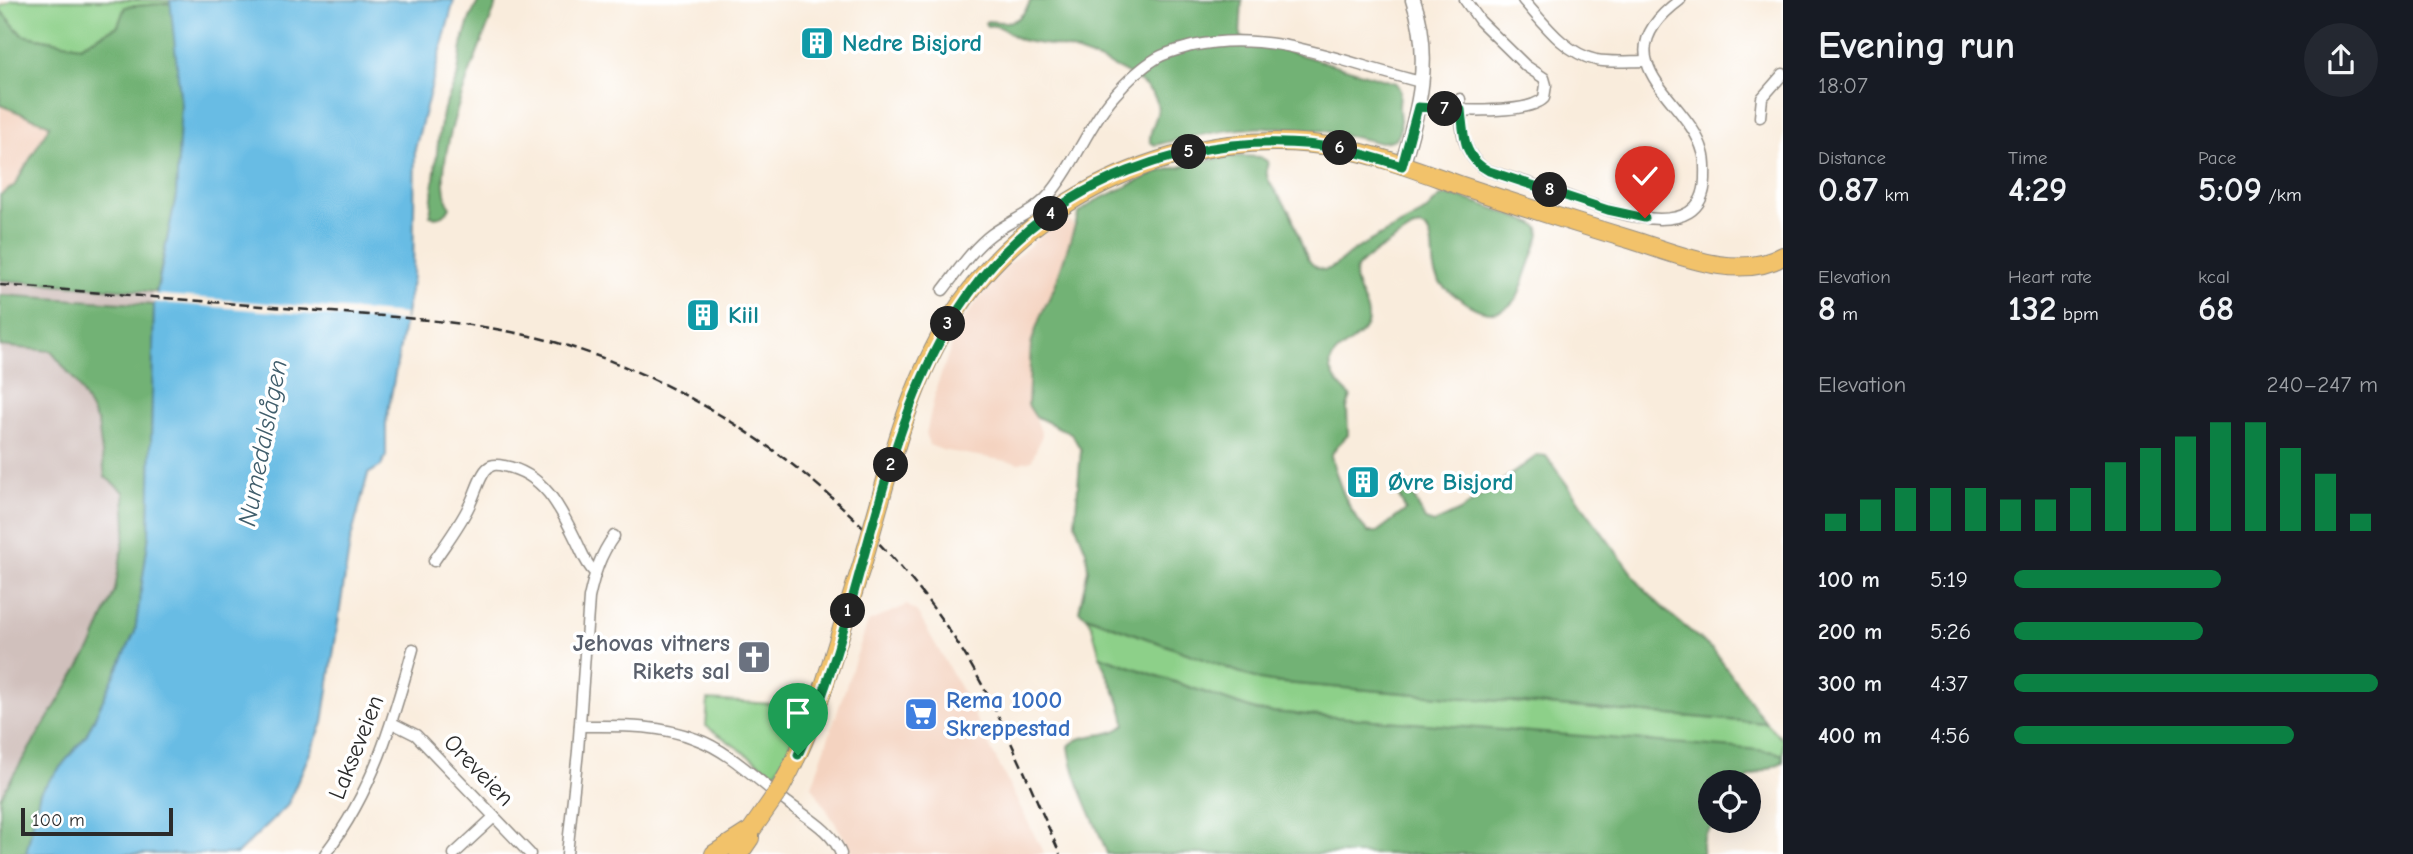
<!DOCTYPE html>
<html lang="en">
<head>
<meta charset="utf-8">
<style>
	body { margin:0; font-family:"Comic Neue",sans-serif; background:#242831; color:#f1f3f6; height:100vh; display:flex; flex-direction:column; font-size:26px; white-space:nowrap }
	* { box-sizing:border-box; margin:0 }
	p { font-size:23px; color:#9ea1a6 }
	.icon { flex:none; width:38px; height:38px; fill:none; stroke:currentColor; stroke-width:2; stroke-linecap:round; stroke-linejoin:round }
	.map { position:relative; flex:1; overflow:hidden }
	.sheet { display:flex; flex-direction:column; background:#171b24; width:630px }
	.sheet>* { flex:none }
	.tools { position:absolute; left:1698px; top:770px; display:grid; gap:14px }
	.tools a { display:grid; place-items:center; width:63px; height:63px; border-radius:50%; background:#171b24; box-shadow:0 7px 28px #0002; font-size:35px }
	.scale { position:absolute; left:21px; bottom:18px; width:152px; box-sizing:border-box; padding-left:7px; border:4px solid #2b2b2b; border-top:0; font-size:19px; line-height:24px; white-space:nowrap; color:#2b2b2b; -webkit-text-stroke:5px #fff; paint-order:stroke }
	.pin { position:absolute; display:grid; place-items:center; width:60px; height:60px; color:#fff; margin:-72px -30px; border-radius:50% 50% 50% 0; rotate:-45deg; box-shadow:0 0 7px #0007 }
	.pin .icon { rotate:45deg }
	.km { position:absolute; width:35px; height:35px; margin:-18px; border-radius:50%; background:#222; color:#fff; font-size:19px; line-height:35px; text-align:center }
	.round { display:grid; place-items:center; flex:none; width:74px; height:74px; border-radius:37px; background:#242831 }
	.head { display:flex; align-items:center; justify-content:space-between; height:119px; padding:0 35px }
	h1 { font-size:38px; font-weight:600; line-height:52px }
	.metrics { display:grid; grid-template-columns:repeat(3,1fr); gap:10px; height:119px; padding:7px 35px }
	.metrics div { display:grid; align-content:center }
	.metrics b { font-size:35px; font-weight:600 }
	.metrics small { font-size:19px; font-weight:400 }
	.metrics p { font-size:19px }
	.chart { height:196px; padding:14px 35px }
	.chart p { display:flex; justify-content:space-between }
	.chart svg { width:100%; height:126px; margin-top:7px; stroke:#0b8043; stroke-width:6 }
	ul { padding:0 35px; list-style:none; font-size:23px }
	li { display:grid; grid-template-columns:112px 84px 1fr; align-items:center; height:52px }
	li i { height:18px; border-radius:9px; background:#0b8043 }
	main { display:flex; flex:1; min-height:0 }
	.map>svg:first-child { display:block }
	.built { fill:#f4d3c0 }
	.industrial { fill:#d0c0bc }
	.green { fill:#8dd089; stroke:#5c7e5a; stroke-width:2 }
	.forest { fill:#72b275; stroke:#4e6e50; stroke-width:2 }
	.water { fill:#68bce4; stroke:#4a7488; stroke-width:2 }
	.pier { fill:#f9ecdc }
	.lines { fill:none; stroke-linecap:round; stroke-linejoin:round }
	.minor-casing { stroke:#928c84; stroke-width:13 }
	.tertiary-casing { stroke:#928c84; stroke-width:17 }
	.primary-casing { stroke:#928c84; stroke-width:20 }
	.minor { stroke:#fff; stroke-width:10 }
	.tertiary { stroke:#fff; stroke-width:14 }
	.primary { stroke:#f2c26a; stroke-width:18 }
	.rail { stroke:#2b2b2b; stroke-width:2.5; stroke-dasharray:10 5; stroke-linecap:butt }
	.primary-bridge-casing { stroke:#928c84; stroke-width:20; stroke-linecap:butt }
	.primary-bridge { stroke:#f2c26a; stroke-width:18 }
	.route-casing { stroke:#fff; stroke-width:14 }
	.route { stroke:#0b8043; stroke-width:9 }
	.labels { text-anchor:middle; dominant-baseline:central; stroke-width:7; stroke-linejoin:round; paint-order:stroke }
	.culture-label { font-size:24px; font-weight:bold; fill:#0d838f; stroke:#fff; text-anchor:start }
	.worship-label { font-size:24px; font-weight:bold; fill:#5b616d; stroke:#fff; text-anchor:end }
	.shop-label { font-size:24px; font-weight:bold; fill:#366cbe; stroke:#fff; text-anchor:start }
	.street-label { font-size:24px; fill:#2b2b2b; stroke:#fff }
	.water-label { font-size:26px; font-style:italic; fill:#405e6c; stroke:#fff }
</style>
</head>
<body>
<main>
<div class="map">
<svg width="1783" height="854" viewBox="0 0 1783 854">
	<rect width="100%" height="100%" fill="#fff"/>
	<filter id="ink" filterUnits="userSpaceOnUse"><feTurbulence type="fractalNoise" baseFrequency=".0143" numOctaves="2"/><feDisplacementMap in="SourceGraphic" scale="14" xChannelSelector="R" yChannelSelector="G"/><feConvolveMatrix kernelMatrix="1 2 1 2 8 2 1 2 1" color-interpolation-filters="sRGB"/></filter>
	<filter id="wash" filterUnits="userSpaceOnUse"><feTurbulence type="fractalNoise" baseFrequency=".00686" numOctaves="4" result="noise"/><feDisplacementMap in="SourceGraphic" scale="28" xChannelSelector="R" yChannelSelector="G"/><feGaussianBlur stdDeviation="1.57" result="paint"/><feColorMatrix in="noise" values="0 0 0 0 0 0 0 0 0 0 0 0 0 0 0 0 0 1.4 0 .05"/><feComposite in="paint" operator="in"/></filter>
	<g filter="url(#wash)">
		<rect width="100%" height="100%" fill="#f9ecdc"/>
		<g class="built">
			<path d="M 0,105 L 50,124 L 14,186 L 0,195 Z"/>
			<path d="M 1064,220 L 1071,222 L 1074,226 L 1073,238 L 1031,344 L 1028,405 L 1035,416 L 1042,435 L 1032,460 L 1019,463 L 942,450 L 929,445 L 926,434 L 937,385 L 960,323 L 1000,272 L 1049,228 Z"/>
			<path d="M 907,605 L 917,612 L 961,689 L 1044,854 L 854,854 L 812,786 L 868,622 Z"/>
		</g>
		<g class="industrial">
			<path d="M 0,280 L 156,292 L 154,305 L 0,295 Z"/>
			<path d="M 0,346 L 51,351 L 76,382 L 98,423 L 106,477 L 124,492 L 126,526 L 115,590 L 92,646 L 0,797 Z"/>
		</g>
		<g class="green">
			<path d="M 12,0 L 170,0 L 171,3 L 125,7 L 118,26 L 80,46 L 22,35 L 0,10 L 0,7 Z"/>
			<path d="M 1086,616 L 1260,680 L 1271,682 L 1766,723 L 1783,740 L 1783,756 L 1775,752 L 1258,711 L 1100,656 L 1092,627 Z"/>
			<path d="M 708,700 L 807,706 L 790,748 L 775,774 L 706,726 Z"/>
		</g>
		<g class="forest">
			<path d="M 479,0 L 498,0 C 482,43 425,167 450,207 C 445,216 439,218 430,216 L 439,134 L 444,108 L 457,78 L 463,40 L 470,18 Z"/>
			<path d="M 1031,0 L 1242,0 L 1240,37 L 1396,83 L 1400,90 C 1400,96 1399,101 1399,107 C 1399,127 1409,142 1377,142 C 1358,138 1338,133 1318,130 C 1262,122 1209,132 1155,145 L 1150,142 C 1148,126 1165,113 1154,96 C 1140,74 1089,55 1064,48 C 1050,44 1035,44 1021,40 C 1009,35 1000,23 987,26 L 985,23 L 987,21 C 1010,23 1020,25 1031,0 Z"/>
			<path d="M 171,3 L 181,105 L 176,196 L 156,292 L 0,280 L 0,195 L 14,186 L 50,125 L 0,105 L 0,10 L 22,35 L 80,46 L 118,26 L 125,7 Z"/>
			<path d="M 1239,156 L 1260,157 L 1268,162 C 1261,180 1279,194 1288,209 C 1298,225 1299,248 1311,263 C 1315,267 1320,270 1325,270 C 1336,268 1343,258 1352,252 C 1374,237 1400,226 1423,213 C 1430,209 1437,197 1443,196 C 1456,192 1515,217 1532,223 L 1539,228 L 1540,235 L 1519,294 C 1503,320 1481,315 1459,298 C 1452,293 1443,288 1438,280 C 1428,264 1438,243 1425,228 L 1420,226 L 1412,229 C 1400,237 1359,260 1356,270 C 1351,285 1368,302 1368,317 C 1369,350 1296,347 1351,396 L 1347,408 L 1348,435 L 1336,447 L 1331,456 C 1338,482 1348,512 1368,532 L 1377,532 L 1406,510 L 1397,493 L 1401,488 L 1409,487 L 1425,520 L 1434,523 L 1460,511 L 1538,455 L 1546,456 L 1642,587 L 1665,610 L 1714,651 L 1766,723 L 1271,682 L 1260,680 L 1086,616 L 1079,611 L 1088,569 L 1086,551 L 1075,523 L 1081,450 L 1072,434 L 1035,416 L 1028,405 L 1031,344 L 1041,315 L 1055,286 L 1079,213 L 1095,201 L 1158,172 L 1213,159 Z"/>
			<path d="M 0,295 L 154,305 L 149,535 L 135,632 L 86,736 L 40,792 L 26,854 L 0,854 L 0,797 L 92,646 L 115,590 L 126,526 L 124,492 L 105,477 L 98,423 L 76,382 L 51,351 L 0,346 Z"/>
			<path d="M 1100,656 L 1258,711 L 1749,749 L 1775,752 L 1783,755 L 1783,762 L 1749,777 L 1745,782 L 1710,782 L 1710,821 L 1719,821 C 1706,831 1699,837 1703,854 L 1107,854 C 1095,818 1073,784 1069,746 C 1084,730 1110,740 1125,724 C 1122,699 1107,680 1100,656 Z"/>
		</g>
		<path class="water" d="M 170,0 L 454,0 L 415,149 L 413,276 L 386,423 L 386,456 L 381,466 L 368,474 L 350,542 L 323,723 L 287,806 L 237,854 L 26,854 L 40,792 L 86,736 L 135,632 L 149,535 L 154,305 L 176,196 L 181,105 Z"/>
		<path class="pier" d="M 152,294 L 405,314 L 404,322 L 151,302 Z"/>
	</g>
	<g filter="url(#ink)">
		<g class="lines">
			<g class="minor-casing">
				<g id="minor">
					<path d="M 1523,0 C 1543,22 1564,53 1596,60 C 1612,63 1630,61 1646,61"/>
					<path d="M 1460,99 C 1461,127 1461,157 1489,171 C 1511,178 1534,185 1556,192 C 1593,205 1703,252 1705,179 C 1705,170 1706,161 1703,152 C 1694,118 1655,92 1647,62 C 1639,35 1661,14 1680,0"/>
					<path d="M 1418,107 C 1443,110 1527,116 1544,98 L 1546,85 L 1544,78 L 1526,66 L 1480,21 L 1465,0"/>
					<path d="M 1760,117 L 1762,98 L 1783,74"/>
					<path d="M 943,290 C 958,271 972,249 992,234 C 1010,221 1035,212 1049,195 C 1075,165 1087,127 1113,97 C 1126,82 1140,68 1157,58 C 1167,52 1181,49 1192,46 C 1272,28 1345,64 1421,82"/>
					<path d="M 434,561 C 446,543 460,525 469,506 C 475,495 478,481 485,471 C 490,464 496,464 504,466 C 543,473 560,507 576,540 C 582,552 585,563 595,573"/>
					<path d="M 392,723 L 416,735 L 530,854"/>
					<path d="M 580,726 C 619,726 658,724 696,739 C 730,751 759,782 788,803 C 806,817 833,831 841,854"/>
					<path d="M 325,854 C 373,791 392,724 413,649"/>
					<path d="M 454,854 L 494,817"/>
					<path d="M 567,854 L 578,751 L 589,598 C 594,575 600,555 614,536"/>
				</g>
			</g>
			<g class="tertiary-casing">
				<path id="tertiary" d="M 1402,166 C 1419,110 1433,57 1413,0"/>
			</g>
			<g class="primary-casing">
				<g id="primary">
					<path d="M 880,501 C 897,439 916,375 950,320 C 1029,192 1192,120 1340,148 C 1382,156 1422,172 1462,186 C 1519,205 1575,223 1632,240 C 1677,254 1738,282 1783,256"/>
					<path d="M 780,789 C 820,719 836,641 862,565"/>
					<path d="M 714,854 L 747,833"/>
					<path d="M 739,854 L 750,838 L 750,832 L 773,799"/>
				</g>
			</g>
			<use href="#minor" class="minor"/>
			<use href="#tertiary" class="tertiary"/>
			<use href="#primary" class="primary"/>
			<path class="rail" d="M 0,285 C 107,293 214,302 320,311 C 401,318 483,321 561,344 C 712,389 851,492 942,620 C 993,692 1025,774 1060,854"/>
			<g class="primary-bridge-casing">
				<g id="primary-bridge">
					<path d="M 862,565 L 880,501"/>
					<path d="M 773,799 L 780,789"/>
				</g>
			</g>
			<use href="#primary-bridge" class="primary-bridge"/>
		</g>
	</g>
	<g class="lines" filter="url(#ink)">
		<g class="route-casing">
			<path id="route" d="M 798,755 C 895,545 875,272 1128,171 C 1195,145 1270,135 1341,149 C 1362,153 1382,160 1402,166 L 1418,107 L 1461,110 C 1464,136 1463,158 1489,171 L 1608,210 L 1645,218"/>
		</g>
		<use href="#route" class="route"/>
	</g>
	<defs>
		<g id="building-square" transform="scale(1.75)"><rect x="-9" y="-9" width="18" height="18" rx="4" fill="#0f9aa8" stroke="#fff"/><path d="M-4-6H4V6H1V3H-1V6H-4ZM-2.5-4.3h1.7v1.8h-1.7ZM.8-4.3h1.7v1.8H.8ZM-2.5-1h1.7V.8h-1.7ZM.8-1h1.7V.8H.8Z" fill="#fff"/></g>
		<g id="church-square" transform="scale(1.75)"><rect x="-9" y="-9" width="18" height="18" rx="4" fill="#6b7280" stroke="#fff"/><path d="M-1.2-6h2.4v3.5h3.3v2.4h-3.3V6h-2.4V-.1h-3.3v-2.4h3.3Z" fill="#fff"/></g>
		<g id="supermarket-square" transform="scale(1.75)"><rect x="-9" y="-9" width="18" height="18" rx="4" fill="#3f7fe0" stroke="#fff"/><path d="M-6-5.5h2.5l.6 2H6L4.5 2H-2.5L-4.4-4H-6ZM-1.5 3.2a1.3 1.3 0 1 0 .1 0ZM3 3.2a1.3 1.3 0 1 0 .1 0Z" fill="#fff"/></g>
	</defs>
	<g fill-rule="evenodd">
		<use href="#building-square" x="817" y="43"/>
		<use href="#building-square" x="703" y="315"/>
		<use href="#building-square" x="1363" y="482"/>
		<use href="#church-square" x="754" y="657"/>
		<use href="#supermarket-square" x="921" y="714"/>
	</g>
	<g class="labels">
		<g class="culture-label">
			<text x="842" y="43">Nedre Bisjord</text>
			<text x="728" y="315">Kiil</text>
			<text x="1388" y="482">Øvre Bisjord</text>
		</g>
		<g class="worship-label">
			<text x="730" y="643">Jehovas vitners<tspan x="730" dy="28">Rikets sal</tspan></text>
		</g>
		<g class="shop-label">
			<text x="946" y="700">Rema 1000<tspan x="946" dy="28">Skreppestad</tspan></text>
		</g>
		<g class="street-label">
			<text transform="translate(356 747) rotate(-68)">Lakseveien</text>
			<text transform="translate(479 770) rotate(46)">Oreveien</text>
		</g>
		<g class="water-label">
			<text transform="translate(263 443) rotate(-79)">Numedalslågen</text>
		</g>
	</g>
</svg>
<div class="tools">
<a><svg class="icon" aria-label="locate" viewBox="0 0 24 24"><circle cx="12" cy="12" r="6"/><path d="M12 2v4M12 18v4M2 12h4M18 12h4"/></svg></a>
</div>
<div class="scale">100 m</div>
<div class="pin" style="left:798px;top:755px;background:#1e9e55"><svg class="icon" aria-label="arrive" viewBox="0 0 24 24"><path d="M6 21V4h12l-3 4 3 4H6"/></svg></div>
<div class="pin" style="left:1645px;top:218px;background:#d93025"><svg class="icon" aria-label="check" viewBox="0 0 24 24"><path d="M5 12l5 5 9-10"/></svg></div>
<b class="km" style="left:848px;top:611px">1</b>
<b class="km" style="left:891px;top:465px">2</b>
<b class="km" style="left:948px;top:324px">3</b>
<b class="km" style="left:1051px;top:214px">4</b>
<b class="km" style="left:1189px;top:152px">5</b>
<b class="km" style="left:1340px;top:148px">6</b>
<b class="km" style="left:1445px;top:109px">7</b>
<b class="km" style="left:1550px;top:190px">8</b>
</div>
<section class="sheet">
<div class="head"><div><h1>Evening run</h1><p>18:07</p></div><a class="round"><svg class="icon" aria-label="share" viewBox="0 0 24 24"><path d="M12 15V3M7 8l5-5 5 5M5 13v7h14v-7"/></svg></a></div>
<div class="metrics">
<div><p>Distance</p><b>0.87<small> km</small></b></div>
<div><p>Time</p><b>4:29</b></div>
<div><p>Pace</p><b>5:09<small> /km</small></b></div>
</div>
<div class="metrics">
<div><p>Elevation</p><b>8<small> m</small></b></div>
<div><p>Heart rate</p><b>132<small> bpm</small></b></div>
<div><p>kcal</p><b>68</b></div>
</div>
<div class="chart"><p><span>Elevation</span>240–247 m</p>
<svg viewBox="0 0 160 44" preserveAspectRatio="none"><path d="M5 44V38M15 44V33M25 44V29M35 44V29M45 44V29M55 44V33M65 44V33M75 44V29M85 44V20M95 44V15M105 44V11M115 44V6M125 44V6M135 44V15M145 44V24M155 44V38"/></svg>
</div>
<ul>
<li><b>100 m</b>5:19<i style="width:57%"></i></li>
<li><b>200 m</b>5:26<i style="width:52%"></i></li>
<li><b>300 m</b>4:37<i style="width:100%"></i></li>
<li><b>400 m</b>4:56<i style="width:77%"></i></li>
</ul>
</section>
</main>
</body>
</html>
